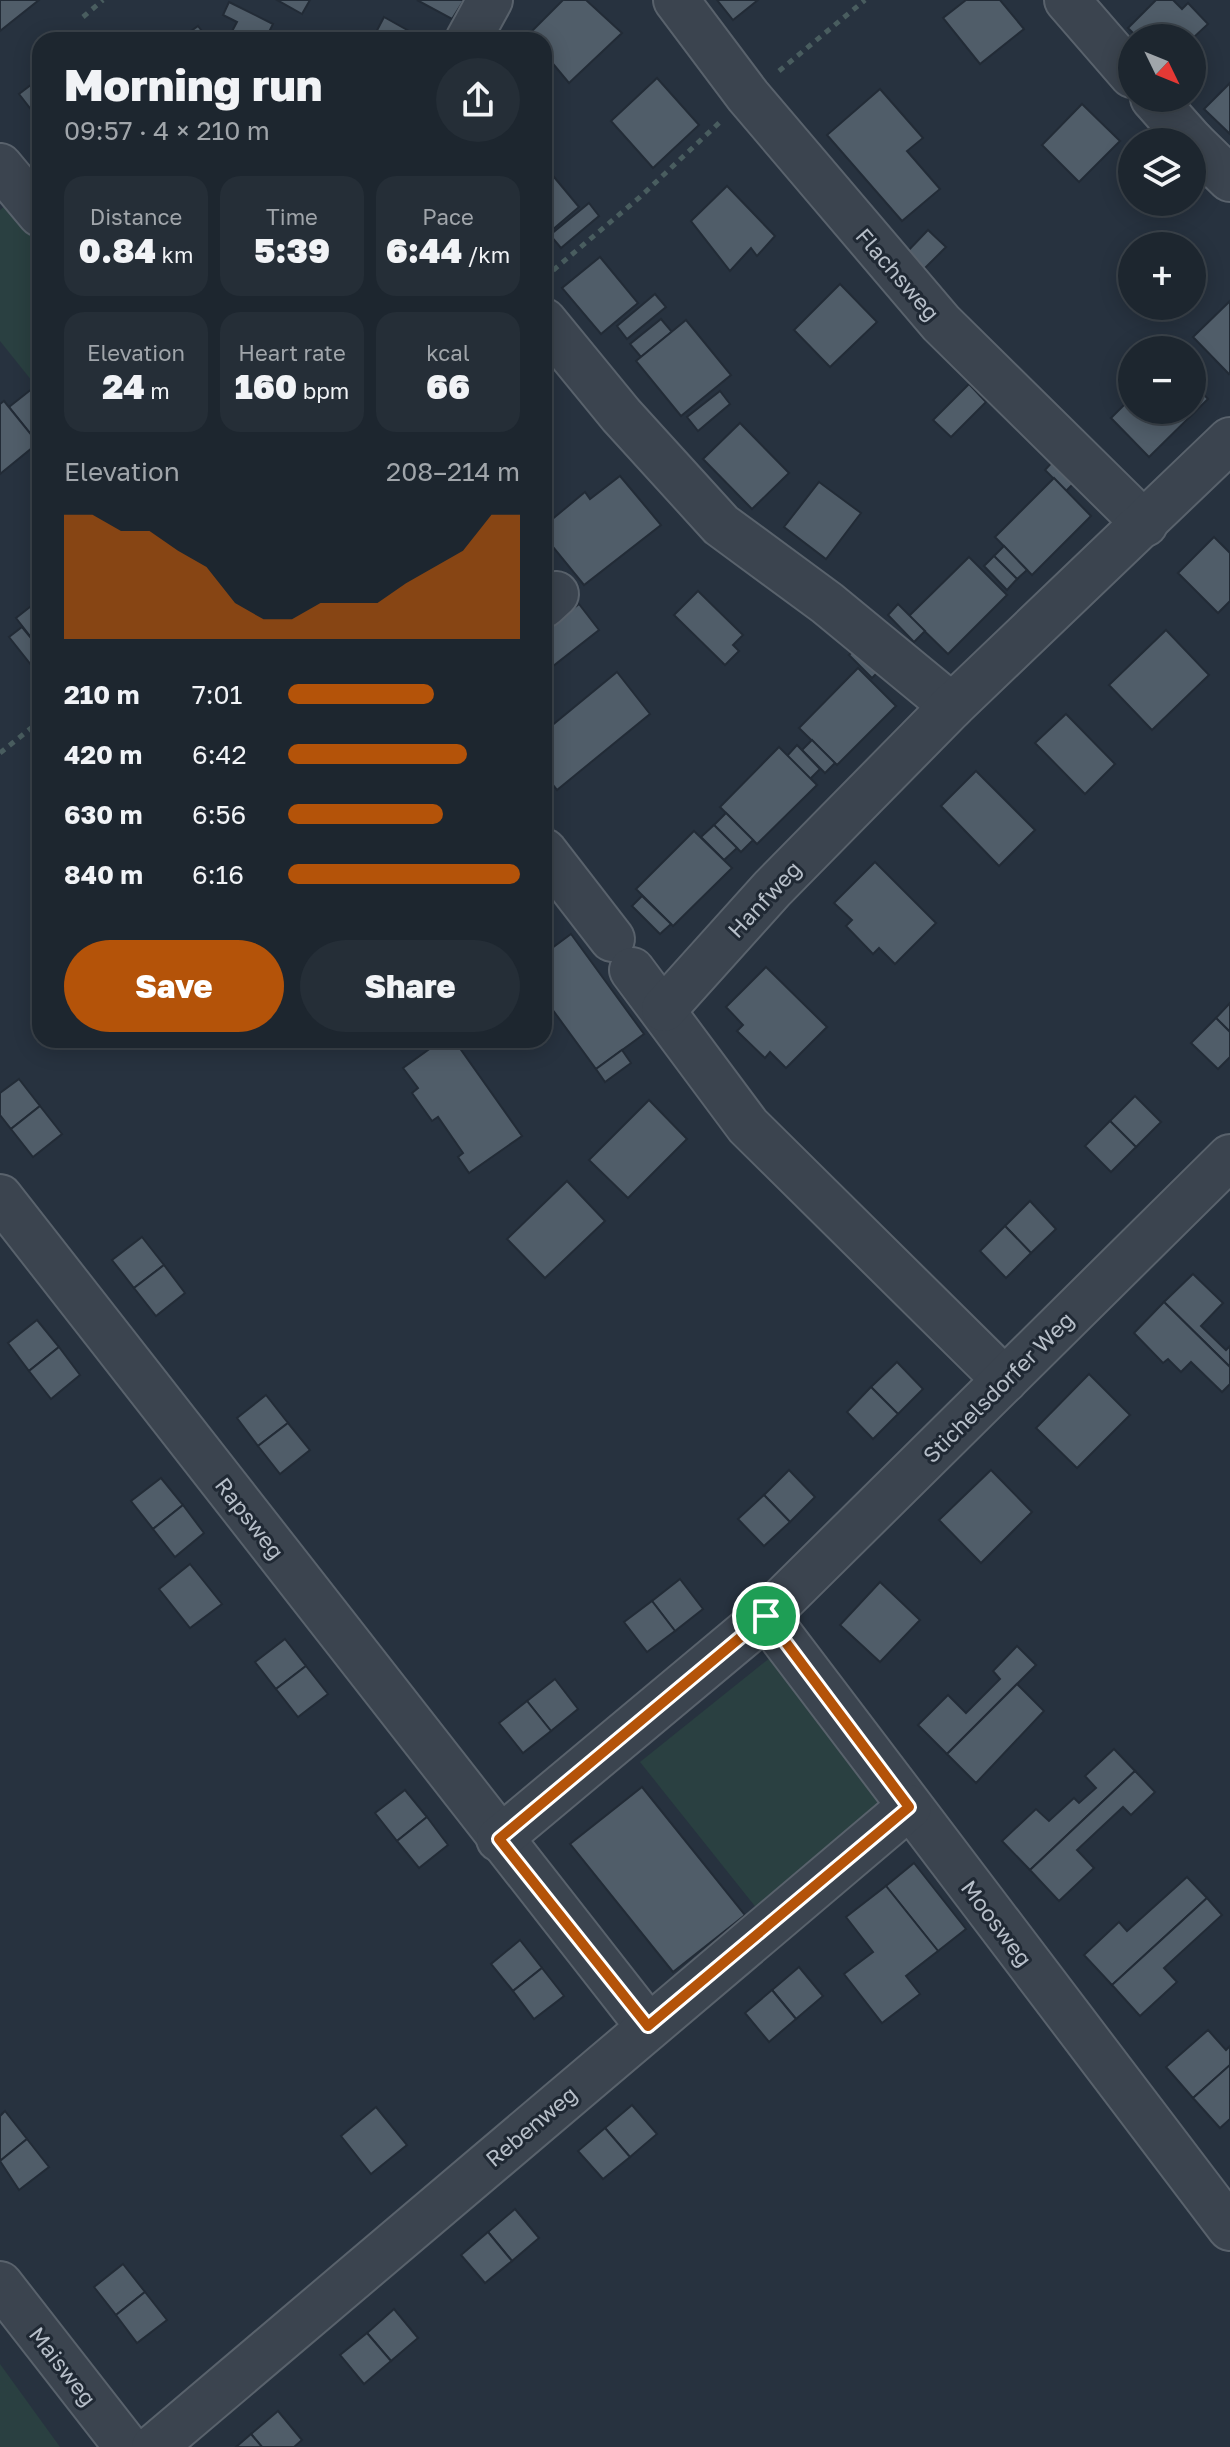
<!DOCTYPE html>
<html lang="en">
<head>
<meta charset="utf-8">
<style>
	body { margin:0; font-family:"Golos Text",sans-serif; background:#252e37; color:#f1f3f6; height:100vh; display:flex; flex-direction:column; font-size:30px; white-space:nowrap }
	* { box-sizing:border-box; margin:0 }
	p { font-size:26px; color:#a0a5aa }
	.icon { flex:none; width:44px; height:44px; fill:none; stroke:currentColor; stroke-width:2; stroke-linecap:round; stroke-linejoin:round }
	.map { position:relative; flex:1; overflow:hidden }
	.details { position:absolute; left:32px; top:32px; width:520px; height:1016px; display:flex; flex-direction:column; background:#1d262f; border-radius:24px; box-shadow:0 4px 20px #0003,0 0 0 2px #3b434b }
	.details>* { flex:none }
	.needle { width:52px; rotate:133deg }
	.fabs { position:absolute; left:1118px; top:24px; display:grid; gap:16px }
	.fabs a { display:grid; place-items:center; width:88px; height:88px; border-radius:50%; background:#1d262f; box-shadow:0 4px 20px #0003,0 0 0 2px #3b434b; font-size:40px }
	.pin { position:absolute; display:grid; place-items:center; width:68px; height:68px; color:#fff; margin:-34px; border:4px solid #fff; border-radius:50%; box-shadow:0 2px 8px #0007 }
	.round { display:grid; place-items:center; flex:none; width:84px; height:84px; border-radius:42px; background:#252e37 }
	.headline { display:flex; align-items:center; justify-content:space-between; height:136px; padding:0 32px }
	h1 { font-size:44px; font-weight:800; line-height:60px }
	.metrics { display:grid; grid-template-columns:repeat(3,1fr); gap:12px; height:136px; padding:8px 32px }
	.metrics div { display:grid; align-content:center; border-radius:20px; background:#252e37; text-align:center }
	.metrics b { font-size:34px; font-weight:800 }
	.metrics small { font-size:22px; font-weight:400 }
	.metrics p { font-size:22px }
	.chart { height:224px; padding:16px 32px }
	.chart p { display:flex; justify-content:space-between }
	.chart svg { width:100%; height:144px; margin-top:8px; fill:#b45309; opacity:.7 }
	.action { display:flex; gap:16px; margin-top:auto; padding:16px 32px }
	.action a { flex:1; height:92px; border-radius:48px; background:#b45309; color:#fff; font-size:32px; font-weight:800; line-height:92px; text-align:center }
	.action a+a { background:#252e37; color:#f1f3f6 }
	ul { padding:0 32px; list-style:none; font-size:26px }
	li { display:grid; grid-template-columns:128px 96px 1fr; align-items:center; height:60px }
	li i { height:20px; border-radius:10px; background:#b45309 }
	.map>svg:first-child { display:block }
	.green { fill:#2a4041 }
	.building { fill:#505d69; stroke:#222b36; stroke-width:2 }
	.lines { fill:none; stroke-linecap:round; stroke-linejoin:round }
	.street-casing { stroke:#59626c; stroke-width:48 }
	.path { stroke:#495d5f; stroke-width:5; stroke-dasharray:6 6; stroke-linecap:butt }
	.street { stroke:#3b444f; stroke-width:44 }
	.route-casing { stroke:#fff; stroke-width:16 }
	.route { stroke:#b45309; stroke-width:10 }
	.labels { text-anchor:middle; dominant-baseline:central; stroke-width:6; stroke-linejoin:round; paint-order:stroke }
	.street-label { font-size:22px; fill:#b7bfc9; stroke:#202934 }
</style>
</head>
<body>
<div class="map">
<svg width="1230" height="2447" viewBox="0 0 1230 2447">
	<rect width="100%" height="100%" fill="#27323f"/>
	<g class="green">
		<path d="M 10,202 L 40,240 L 40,391 L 0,341 L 0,210 Z"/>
		<path d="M 771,1657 L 889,1805 L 758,1910 L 640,1762 Z"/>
		<path d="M 0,2364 L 60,2447 L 0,2447 Z"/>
	</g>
	<g class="building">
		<path d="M 0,0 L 39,0 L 0,31 Z"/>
		<path d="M 277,0 L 310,0 L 302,14 Z"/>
		<path d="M 417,0 L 464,0 L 452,19 Z"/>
		<path d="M 563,0 L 586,0 L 622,33 L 569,83 L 544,53 L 544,40 L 533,40 L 528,35 Z"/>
		<path d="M 717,0 L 758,0 L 733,20 Z"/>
		<path d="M 966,0 L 1000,0 L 1024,29 L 980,64 L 943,18 Z"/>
		<path d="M 1156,0 L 1173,0 L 1182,9 L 1188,3 L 1208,24 L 1192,39 L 1138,38 L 1128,28 Z"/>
		<path d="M 229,2 L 273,24 L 265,40 L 229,37 L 237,22 L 223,15 Z"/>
		<path d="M 384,17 L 425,40 L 372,40 Z"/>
		<path d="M 198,26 L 209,40 L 179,40 Z"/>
		<path d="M 40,78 L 40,121 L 19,94 Z"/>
		<path d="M 657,78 L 699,125 L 653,168 L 611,121 Z"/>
		<path d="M 1230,83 L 1230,134 L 1204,109 Z"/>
		<path d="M 880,89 L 923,138 L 907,151 L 940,189 L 902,221 L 827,135 Z"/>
		<path d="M 1082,104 L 1120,141 L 1079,182 L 1042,145 Z"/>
		<path d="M 544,165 L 579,207 L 544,237 Z"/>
		<path d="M 727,186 L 775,236 L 757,256 L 751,248 L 730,271 L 691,221 Z"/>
		<path d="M 589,203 L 599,216 L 561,248 L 550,235 Z"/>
		<path d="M 928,230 L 946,247 L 922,271 L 905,254 Z"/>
		<path d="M 600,257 L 638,303 L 601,334 L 562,288 Z"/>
		<path d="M 840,284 L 877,322 L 830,367 L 794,330 Z"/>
		<path d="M 655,294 L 666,307 L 627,339 L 617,326 Z"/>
		<path d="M 1230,301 L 1230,373 L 1229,374 L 1193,337 Z"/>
		<path d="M 661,319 L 672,332 L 641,357 L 630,344 Z"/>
		<path d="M 686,320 L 731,375 L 681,416 L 636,361 Z"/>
		<path d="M 1192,382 L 1208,399 L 1149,457 L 1111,418 L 1132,397 L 1132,410 L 1192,410 Z"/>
		<path d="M 969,384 L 986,402 L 951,437 L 933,420 Z"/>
		<path d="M 33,388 L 40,396 L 40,432 L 33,437 L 9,407 Z"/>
		<path d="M 720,391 L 730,404 L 698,431 L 687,417 Z"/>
		<path d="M 4,401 L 38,443 L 0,474 L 0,404 Z"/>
		<path d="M 740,423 L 789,473 L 752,509 L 703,459 Z"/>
		<path d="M 1055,459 L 1077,480 L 1066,491 L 1045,470 Z"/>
		<path d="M 620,476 L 661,525 L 584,585 L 544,536 L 544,526 L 585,492 L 590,499 Z"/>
		<path d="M 1054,478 L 1091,516 L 1032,575 L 995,537 Z"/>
		<path d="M 819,482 L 861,513 L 826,559 L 784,527 Z"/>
		<path d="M 1214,537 L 1230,553 L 1230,601 L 1218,613 L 1178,573 Z"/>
		<path d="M 1004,546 L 1027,570 L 1017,579 L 994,556 Z"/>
		<path d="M 994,556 L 1017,579 L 1007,590 L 984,566 Z"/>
		<path d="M 969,557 L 1007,595 L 948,654 L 909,616 Z"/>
		<path d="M 698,591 L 743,635 L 733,645 L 739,651 L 725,665 L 674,615 Z"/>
		<path d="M 40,599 L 40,649 L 16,618 Z"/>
		<path d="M 579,604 L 599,630 L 548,670 L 544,665 L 544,632 Z"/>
		<path d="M 898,604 L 925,631 L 914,642 L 888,615 Z"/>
		<path d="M 22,627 L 40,649 L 40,660 L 32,666 L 9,637 Z"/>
		<path d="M 1166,630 L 1209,675 L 1152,730 L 1109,685 Z"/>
		<path d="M 859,645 L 882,668 L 872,678 L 849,655 Z"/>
		<path d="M 858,668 L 896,706 L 837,765 L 799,728 Z"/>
		<path d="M 617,672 L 650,714 L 557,790 L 544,774 L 544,732 Z"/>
		<path d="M 1066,714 L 1115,764 L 1085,794 L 1035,743 Z"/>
		<path d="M 812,740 L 835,763 L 825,773 L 802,750 Z"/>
		<path d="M 797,745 L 820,769 L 810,779 L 787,756 Z"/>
		<path d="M 779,747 L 817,785 L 757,844 L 720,807 Z"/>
		<path d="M 976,771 L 1035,830 L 999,866 L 941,806 Z"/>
		<path d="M 726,813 L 753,840 L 741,852 L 714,825 Z"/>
		<path d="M 714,825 L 737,848 L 724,860 L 701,837 Z"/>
		<path d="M 694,831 L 732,868 L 673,926 L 636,889 Z"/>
		<path d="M 875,862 L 936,923 L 895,964 L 879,948 L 873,954 L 846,926 L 852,920 L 834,903 Z"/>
		<path d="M 642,896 L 671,924 L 660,934 L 632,906 Z"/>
		<path d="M 571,934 L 644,1034 L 596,1069 L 544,998 L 544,954 Z"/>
		<path d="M 766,967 L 827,1027 L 786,1068 L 770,1052 L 765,1058 L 737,1031 L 743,1025 L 726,1007 Z"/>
		<path d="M 1230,1003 L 1230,1032 L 1216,1018 Z"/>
		<path d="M 1216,1018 L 1230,1032 L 1230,1057 L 1218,1069 L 1191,1043 Z"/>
		<path d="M 442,1040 L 454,1040 L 522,1136 L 469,1173 L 458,1157 L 463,1153 L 438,1117 L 432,1121 L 412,1093 L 418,1088 L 403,1068 Z"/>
		<path d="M 622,1050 L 631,1063 L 605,1082 L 596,1069 Z"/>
		<path d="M 19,1079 L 40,1106 L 11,1129 L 0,1115 L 0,1093 Z"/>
		<path d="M 1135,1096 L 1161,1122 L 1136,1147 L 1110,1121 Z"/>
		<path d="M 649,1100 L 687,1139 L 628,1198 L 589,1160 Z"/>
		<path d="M 40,1106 L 62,1134 L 33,1157 L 11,1129 Z"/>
		<path d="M 1110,1121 L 1136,1147 L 1111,1172 L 1085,1146 Z"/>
		<path d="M 567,1181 L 605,1221 L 545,1278 L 507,1239 Z"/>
		<path d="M 1030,1201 L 1056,1229 L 1031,1253 L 1005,1226 Z"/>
		<path d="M 1005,1226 L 1031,1253 L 1006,1278 L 980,1251 Z"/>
		<path d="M 142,1237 L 164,1265 L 134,1288 L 112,1260 Z"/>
		<path d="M 164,1265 L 185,1293 L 156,1316 L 134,1288 Z"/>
		<path d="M 1193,1274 L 1223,1303 L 1201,1326 L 1226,1350 L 1230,1346 L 1230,1367 L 1164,1302 Z"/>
		<path d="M 1164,1302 L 1230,1367 L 1230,1384 L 1222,1392 L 1191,1362 L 1181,1372 L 1168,1359 L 1163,1363 L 1134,1333 Z"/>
		<path d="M 37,1320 L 59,1347 L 29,1371 L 8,1343 Z"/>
		<path d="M 59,1347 L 80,1375 L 51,1399 L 29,1371 Z"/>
		<path d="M 897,1362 L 923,1389 L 898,1414 L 871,1387 Z"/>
		<path d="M 1089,1374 L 1130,1415 L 1077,1468 L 1036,1428 Z"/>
		<path d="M 871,1387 L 898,1414 L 873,1439 L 847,1412 Z"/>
		<path d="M 266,1395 L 288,1423 L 258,1446 L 237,1418 Z"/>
		<path d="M 288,1423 L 310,1450 L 280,1474 L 258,1446 Z"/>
		<path d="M 789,1470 L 815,1497 L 790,1522 L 764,1495 Z"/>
		<path d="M 991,1470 L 1032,1512 L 981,1563 L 939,1520 Z"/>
		<path d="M 161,1478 L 183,1505 L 153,1529 L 131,1501 Z"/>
		<path d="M 764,1495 L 790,1522 L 764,1546 L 738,1519 Z"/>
		<path d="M 183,1505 L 204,1533 L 175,1557 L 153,1529 Z"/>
		<path d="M 190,1564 L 222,1604 L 190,1628 L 159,1589 Z"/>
		<path d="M 680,1579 L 703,1609 L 675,1631 L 652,1601 Z"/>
		<path d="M 880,1582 L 920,1620 L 880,1662 L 840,1625 Z"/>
		<path d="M 652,1601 L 675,1631 L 647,1652 L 624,1622 Z"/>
		<path d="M 285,1639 L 306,1666 L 276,1689 L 255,1662 Z"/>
		<path d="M 1017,1646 L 1036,1665 L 947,1754 L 918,1725 L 948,1695 L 966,1713 L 1000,1679 L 993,1671 Z"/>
		<path d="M 306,1666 L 328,1694 L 298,1717 L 276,1689 Z"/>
		<path d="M 555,1679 L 578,1709 L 551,1731 L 527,1701 Z"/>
		<path d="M 1017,1684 L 1044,1711 L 976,1783 L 947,1754 Z"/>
		<path d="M 527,1701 L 551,1731 L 523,1753 L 499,1723 Z"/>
		<path d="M 1114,1749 L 1135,1771 L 1030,1870 L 1002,1841 L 1036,1809 L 1049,1821 L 1074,1798 L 1079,1803 L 1096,1788 L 1085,1776 Z"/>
		<path d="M 1135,1771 L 1155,1792 L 1131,1815 L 1123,1807 L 1077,1850 L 1094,1868 L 1059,1901 L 1030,1870 Z"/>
		<path d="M 642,1787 L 745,1915 L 673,1972 L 570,1844 Z"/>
		<path d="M 405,1790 L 427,1817 L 397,1841 L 375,1813 Z"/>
		<path d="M 427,1817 L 448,1845 L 419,1868 L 397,1841 Z"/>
		<path d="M 914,1863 L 966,1929 L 938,1951 L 886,1886 Z"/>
		<path d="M 1187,1877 L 1207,1898 L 1112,1985 L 1084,1955 L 1119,1922 L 1127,1931 Z"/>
		<path d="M 886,1886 L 938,1951 L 906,1976 L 920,1994 L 882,2023 L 844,1974 L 873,1952 L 846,1917 Z"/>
		<path d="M 1207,1898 L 1222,1915 L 1164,1968 L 1177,1982 L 1140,2016 L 1112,1985 Z"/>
		<path d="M 520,1940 L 542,1968 L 513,1991 L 491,1964 Z"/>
		<path d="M 799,1967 L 823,1996 L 796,2019 L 772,1990 Z"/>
		<path d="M 542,1968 L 564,1996 L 534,2019 L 513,1991 Z"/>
		<path d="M 772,1990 L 796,2019 L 769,2042 L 745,2013 Z"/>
		<path d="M 1208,2030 L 1226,2050 L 1230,2046 L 1230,2065 L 1193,2098 L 1166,2067 Z"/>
		<path d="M 1230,2065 L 1230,2119 L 1220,2128 L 1193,2098 Z"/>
		<path d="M 632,2105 L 657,2134 L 630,2157 L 605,2128 Z"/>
		<path d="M 376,2107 L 407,2145 L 371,2174 L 341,2136 Z"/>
		<path d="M 5,2111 L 27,2139 L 0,2161 L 0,2116 Z"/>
		<path d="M 605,2128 L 630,2157 L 603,2179 L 578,2151 Z"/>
		<path d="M 27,2139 L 49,2167 L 19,2190 L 0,2161 Z"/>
		<path d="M 515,2209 L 539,2238 L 512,2261 L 488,2232 Z"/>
		<path d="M 488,2232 L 512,2261 L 485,2283 L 461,2255 Z"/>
		<path d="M 123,2264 L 145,2292 L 116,2315 L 94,2287 Z"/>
		<path d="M 145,2292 L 167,2320 L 137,2343 L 116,2315 Z"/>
		<path d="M 394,2309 L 418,2338 L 391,2361 L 367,2333 Z"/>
		<path d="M 367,2333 L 391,2361 L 364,2384 L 340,2355 Z"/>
		<path d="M 278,2411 L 302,2440 L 294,2447 L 262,2447 L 251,2434 Z"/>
		<path d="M 251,2434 L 262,2447 L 236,2447 Z"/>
	</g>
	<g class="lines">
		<g class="street-casing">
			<g id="street">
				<path d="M 676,0 L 748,96 L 941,323 L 1145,524"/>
				<path d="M 1067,0 L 1132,75"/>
				<path d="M 468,40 L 490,0"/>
				<path d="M 1153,98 L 1192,142"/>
				<path d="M 1192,142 L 1230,179"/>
				<path d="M 0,166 L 40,214"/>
				<path d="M 544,321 L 621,415 L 721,525 L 827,603 L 952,706"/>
				<path d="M 544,605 L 556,594"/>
				<path d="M 544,851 L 612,939"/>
				<path d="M 632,970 L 748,1126 L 1005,1380"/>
				<path d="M 664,1009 L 772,889 L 952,706 L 1230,440"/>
				<path d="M 0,1197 L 648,2026"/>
				<path d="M 766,1616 L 1230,2228"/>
				<path d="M 499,1839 L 766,1616 L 1230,1157"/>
				<path d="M 0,2284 L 127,2447"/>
				<path d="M 154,2447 L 909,1807"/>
			</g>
		</g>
		<g class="path">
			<path d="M 83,17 L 103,0"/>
			<path d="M 779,71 L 865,0"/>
			<path d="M 544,278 L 640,197 L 720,122"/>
			<path d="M 0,753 L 40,721"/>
		</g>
		<use href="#street" class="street"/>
	</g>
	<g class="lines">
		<g class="route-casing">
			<path id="route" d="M 766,1616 L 909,1807 L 648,2026 L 499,1839 Z"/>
		</g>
		<use href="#route" class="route"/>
	</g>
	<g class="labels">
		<g class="street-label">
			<text transform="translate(898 274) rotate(49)">Flachsweg</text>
			<text transform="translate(764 899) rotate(-47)">Hanfweg</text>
			<text transform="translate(998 1387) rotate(-45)">Stichelsdorfer Weg</text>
			<text transform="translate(250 1518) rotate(52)">Rapsweg</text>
			<text transform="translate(997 1923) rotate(53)">Moosweg</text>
			<text transform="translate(531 2126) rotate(-40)">Rebenweg</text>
			<text transform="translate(63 2366) rotate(52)">Maisweg</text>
		</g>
	</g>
</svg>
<div class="fabs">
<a><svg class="needle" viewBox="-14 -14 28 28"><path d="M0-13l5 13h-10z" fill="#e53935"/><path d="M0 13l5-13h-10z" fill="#a0a5aa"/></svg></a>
<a><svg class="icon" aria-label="layers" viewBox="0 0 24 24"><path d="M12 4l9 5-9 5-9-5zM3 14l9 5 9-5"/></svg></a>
<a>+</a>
<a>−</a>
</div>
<div class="pin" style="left:766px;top:1616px;background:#1e9e55"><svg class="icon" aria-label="arrive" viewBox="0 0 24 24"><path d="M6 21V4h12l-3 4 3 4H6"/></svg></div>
<section class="details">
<div class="headline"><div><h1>Morning run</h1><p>09:57 · 4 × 210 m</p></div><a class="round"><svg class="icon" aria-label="share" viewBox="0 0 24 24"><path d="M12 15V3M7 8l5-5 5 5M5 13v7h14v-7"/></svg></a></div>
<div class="metrics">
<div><p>Distance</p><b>0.84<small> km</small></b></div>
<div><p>Time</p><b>5:39</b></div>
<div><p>Pace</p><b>6:44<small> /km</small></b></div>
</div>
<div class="metrics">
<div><p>Elevation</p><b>24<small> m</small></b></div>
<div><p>Heart rate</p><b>160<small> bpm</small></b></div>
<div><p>kcal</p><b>66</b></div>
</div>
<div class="chart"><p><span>Elevation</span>208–214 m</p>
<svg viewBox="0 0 160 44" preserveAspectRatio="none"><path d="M0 44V6L10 6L20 11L30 11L40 17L50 22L60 33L70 38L80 38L90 33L100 33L110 33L120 27L130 22L140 17L150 6L160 6V44z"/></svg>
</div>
<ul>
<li><b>210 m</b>7:01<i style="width:63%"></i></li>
<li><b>420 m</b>6:42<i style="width:77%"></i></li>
<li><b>630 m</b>6:56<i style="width:67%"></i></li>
<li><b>840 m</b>6:16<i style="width:100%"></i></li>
</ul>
<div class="action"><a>Save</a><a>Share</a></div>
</section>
</div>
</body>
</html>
